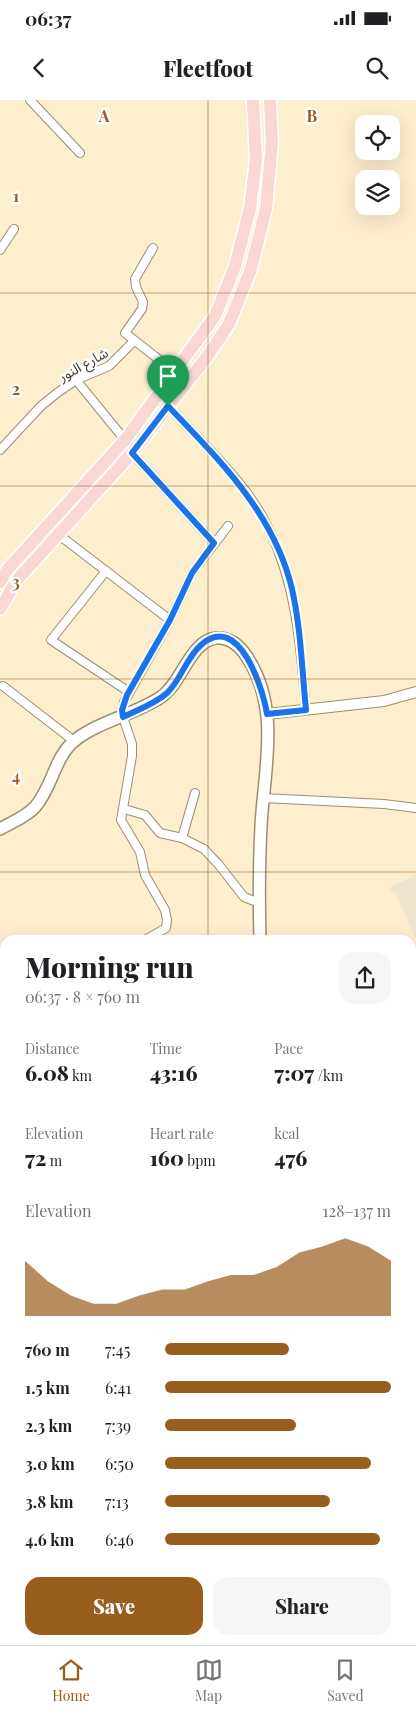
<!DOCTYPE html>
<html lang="en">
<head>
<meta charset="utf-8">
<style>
	body { margin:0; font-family:"Playfair Display","Noto Sans Arabic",serif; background:#f6f6f6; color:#202124; height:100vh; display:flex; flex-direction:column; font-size:19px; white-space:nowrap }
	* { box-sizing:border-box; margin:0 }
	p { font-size:16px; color:#757577 }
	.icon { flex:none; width:28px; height:28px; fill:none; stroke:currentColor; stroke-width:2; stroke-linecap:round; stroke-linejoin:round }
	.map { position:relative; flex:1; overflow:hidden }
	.details { position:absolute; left:0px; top:835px; width:416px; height:710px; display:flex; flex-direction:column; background:#fff; border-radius:15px 15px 0 0; box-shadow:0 5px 20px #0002 }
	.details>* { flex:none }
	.tools { position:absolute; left:355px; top:15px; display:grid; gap:10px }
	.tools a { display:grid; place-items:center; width:45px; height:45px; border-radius:10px; background:#fff; box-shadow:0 5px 20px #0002; font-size:25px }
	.pin { position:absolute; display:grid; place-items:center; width:42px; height:42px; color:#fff; margin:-51px -21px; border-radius:50% 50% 50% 0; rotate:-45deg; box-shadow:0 0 5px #0007 }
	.pin .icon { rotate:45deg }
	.round { display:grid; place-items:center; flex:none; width:52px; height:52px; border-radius:15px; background:#f6f6f6 }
	.head { display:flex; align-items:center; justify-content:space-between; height:85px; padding:0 25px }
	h1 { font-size:28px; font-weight:800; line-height:38px }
	.stats { display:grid; grid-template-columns:repeat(3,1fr); gap:8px; height:85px; padding:5px 25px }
	.stats div { display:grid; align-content:center }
	.stats b { font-size:21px; font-weight:800 }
	.stats small { font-size:14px; font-weight:400 }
	.stats p { font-size:14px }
	.chart { height:140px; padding:10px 25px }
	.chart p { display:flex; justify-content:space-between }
	.chart svg { width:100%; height:90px; margin-top:5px; fill:#995e1e; opacity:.7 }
	.button { display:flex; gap:10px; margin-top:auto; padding:10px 25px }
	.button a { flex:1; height:58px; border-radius:15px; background:#995e1e; color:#fff; font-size:20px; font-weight:800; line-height:58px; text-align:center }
	.button a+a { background:#f6f6f6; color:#202124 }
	ul { padding:0 25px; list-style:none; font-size:16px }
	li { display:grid; grid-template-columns:80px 60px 1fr; align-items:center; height:38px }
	li i { height:12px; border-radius:6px; background:#995e1e }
	.status { display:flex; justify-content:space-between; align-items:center; height:35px; padding:0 25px; background:#fff; direction:ltr }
	.status svg { height:14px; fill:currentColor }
	header { display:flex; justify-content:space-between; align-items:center; height:65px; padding:0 25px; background:#fff; font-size:22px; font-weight:800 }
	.menu { display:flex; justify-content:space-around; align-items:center; height:70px; border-top:1px solid #e0e0e0; background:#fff; font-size:14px; color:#757577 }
	.menu a { display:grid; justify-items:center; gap:2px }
	.menu .current { color:#995e1e }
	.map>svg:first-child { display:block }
	.education { fill:#ede5d0 }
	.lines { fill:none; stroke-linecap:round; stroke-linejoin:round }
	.minor-casing { stroke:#9c8e70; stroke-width:10 }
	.tertiary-casing { stroke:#9c8e70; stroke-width:12 }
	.secondary-casing { stroke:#9c8e70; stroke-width:14 }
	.primary-casing { stroke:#fff; stroke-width:15 }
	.minor { stroke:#fff; stroke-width:8 }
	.tertiary { stroke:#fff; stroke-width:10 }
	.secondary { stroke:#fff; stroke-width:11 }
	.primary { stroke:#fad7d1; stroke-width:12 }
	.route-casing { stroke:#fff; stroke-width:10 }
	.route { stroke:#1a73e8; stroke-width:6 }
	.grid { fill:none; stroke:#995e1e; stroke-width:1; stroke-opacity:0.55 }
	.labels { text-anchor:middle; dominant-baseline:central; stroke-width:5; stroke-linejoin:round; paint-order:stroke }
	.street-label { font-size:14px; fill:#423c2f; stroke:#fdfdfd }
	.grid-label { font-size:16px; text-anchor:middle; font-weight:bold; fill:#995e1e; stroke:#fdfdfd; stroke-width:5; stroke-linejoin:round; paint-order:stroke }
</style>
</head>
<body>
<div class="status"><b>06:37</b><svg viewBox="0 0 49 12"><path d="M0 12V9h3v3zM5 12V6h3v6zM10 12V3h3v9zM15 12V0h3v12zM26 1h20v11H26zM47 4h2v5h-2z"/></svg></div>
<header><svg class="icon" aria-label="back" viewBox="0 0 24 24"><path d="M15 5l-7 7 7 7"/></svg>Fleetfoot<svg class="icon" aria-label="search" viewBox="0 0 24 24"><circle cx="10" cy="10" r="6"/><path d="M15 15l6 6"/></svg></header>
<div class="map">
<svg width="416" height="1545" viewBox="0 0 416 1545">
	<rect width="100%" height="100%" fill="#fdeece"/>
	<path class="education" d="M 416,775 L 416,839 L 395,792 L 391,793 L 389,788 Z"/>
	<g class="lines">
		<g class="minor-casing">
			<g id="minor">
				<path d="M 30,0 L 80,53"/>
				<path d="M 153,148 L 135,179 L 136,187 L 143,202 L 142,209 L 125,233 L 175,272"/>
				<path d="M 0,150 L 14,129"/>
				<path d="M 76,280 L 125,340"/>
				<path d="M 157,298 L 168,306 C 195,335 224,362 247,393 C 295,458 299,533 306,610"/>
				<path d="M 0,350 L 41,306 L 57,293 L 76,280 L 109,266 L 134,241"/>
				<path d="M 132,353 L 214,443"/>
				<path d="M 59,435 L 170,520"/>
				<path d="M 106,471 L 51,540 L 129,592"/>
				<path d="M 3,586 L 74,641"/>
				<path d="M 263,698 L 384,704 L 416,708"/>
				<path d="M 124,709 L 145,715 L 160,733 L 182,738 L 204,749 L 219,765 L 244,797 L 259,803"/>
				<path d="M 182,738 L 195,693"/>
				<path d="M 145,840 L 166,828 L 167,820 L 165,810 L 145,775 L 140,752 L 121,720 L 132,656 L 132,644 L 123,617 L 124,602 L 170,520 L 192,473 L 228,426"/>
				<path d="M 411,1042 L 416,1036"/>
				<path d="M 0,1140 L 5,1139"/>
				<path d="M 411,1336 L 416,1335"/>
				<path d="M 171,1540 L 172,1545"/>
				<path d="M 395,1540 L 395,1545"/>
				<path d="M 31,1545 L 38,1540"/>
			</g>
		</g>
		<g class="tertiary-casing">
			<path id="tertiary" d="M 267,614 L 384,601 L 416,592"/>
		</g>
		<g class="secondary-casing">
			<g id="secondary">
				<path d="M 0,729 C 12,722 26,717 35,707 C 52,688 54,659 73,642 C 94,623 136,614 161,597 C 182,583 190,541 216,538 C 230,537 240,546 247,557 C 281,609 264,669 261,726 C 259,764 259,802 260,840"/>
				<path d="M 331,1540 L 332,1545"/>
			</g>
		</g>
		<g class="primary-casing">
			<g id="primary">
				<path d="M 0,482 L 7,470 L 125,340 L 215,216 L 235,166 L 250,108 L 256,60 L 253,0"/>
				<path d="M 0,509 L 17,480 L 132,353 L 207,257 L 229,224 L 251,169 L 266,109 L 272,42 L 270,0"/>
			</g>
		</g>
		<use href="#minor" class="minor"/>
		<use href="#tertiary" class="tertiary"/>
		<use href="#secondary" class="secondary"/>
		<use href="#primary" class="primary"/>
	</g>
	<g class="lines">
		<g class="route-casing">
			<path id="route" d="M 168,306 C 220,361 274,413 292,489 C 301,529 302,570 306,610 L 267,614 C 263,589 239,511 201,545 C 186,558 181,580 167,593 C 155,604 137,610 123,617 L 122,610 L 127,595 L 170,520 L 192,473 L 214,443 L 132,353 Z"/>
		</g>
		<use href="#route" class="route"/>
	</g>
	<path class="grid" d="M 208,0 L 208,840M 0,193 L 416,193M 0,386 L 416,386M 0,579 L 416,579M 0,772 L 416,772M 0,966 L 5,966M 411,966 L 416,966M 0,1159 L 5,1159M 411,1159 L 416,1159M 0,1352 L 5,1352M 411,1352 L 416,1352M 208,1540 L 208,1545"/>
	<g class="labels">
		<g class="street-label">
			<text transform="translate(83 264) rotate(-29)">شارع النور</text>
		</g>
	</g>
	<g class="grid-label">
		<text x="104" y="22">A</text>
		<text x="312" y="22">B</text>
		<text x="16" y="102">1</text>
		<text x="16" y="295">2</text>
		<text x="16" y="488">3</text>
		<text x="16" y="682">4</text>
	</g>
</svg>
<div class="tools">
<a><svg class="icon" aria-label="locate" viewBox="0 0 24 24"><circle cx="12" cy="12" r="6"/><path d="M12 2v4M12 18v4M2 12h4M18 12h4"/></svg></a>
<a><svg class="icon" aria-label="layers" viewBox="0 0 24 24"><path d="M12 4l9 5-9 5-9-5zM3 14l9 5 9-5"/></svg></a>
</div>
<div class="pin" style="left:168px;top:306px;background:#1e9e55"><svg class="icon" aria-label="arrive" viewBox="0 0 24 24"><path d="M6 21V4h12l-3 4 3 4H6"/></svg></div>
<section class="details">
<div class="head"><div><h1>Morning run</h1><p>06:37 · 8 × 760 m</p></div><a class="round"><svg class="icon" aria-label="share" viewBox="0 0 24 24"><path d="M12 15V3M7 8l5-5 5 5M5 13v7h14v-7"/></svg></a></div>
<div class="stats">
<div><p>Distance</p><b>6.08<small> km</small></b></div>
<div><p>Time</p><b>43:16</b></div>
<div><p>Pace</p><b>7:07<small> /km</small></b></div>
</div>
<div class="stats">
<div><p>Elevation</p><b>72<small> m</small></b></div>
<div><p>Heart rate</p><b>160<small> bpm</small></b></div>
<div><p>kcal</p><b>476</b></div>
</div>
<div class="chart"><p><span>Elevation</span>128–137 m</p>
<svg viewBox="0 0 160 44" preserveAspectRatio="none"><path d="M0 44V17L10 27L20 34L30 38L40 38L50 34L60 31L70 31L80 27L90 24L100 24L110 20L120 13L130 10L140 6L150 10L160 17V44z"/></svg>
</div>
<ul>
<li><b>760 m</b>7:45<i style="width:55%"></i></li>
<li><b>1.5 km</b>6:41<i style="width:100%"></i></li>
<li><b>2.3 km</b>7:39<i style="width:58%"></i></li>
<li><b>3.0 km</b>6:50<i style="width:91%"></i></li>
<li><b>3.8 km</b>7:13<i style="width:73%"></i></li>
<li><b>4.6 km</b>6:46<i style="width:95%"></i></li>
</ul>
<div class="button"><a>Save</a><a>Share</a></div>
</section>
</div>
<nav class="menu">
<a class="current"><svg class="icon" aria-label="home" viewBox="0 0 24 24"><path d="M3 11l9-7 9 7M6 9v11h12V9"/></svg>Home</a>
<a><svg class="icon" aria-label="map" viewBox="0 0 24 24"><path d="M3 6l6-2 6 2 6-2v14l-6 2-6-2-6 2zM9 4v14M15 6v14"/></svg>Map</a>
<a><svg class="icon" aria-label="saved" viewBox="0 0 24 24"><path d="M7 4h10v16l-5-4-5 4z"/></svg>Saved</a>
</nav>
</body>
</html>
